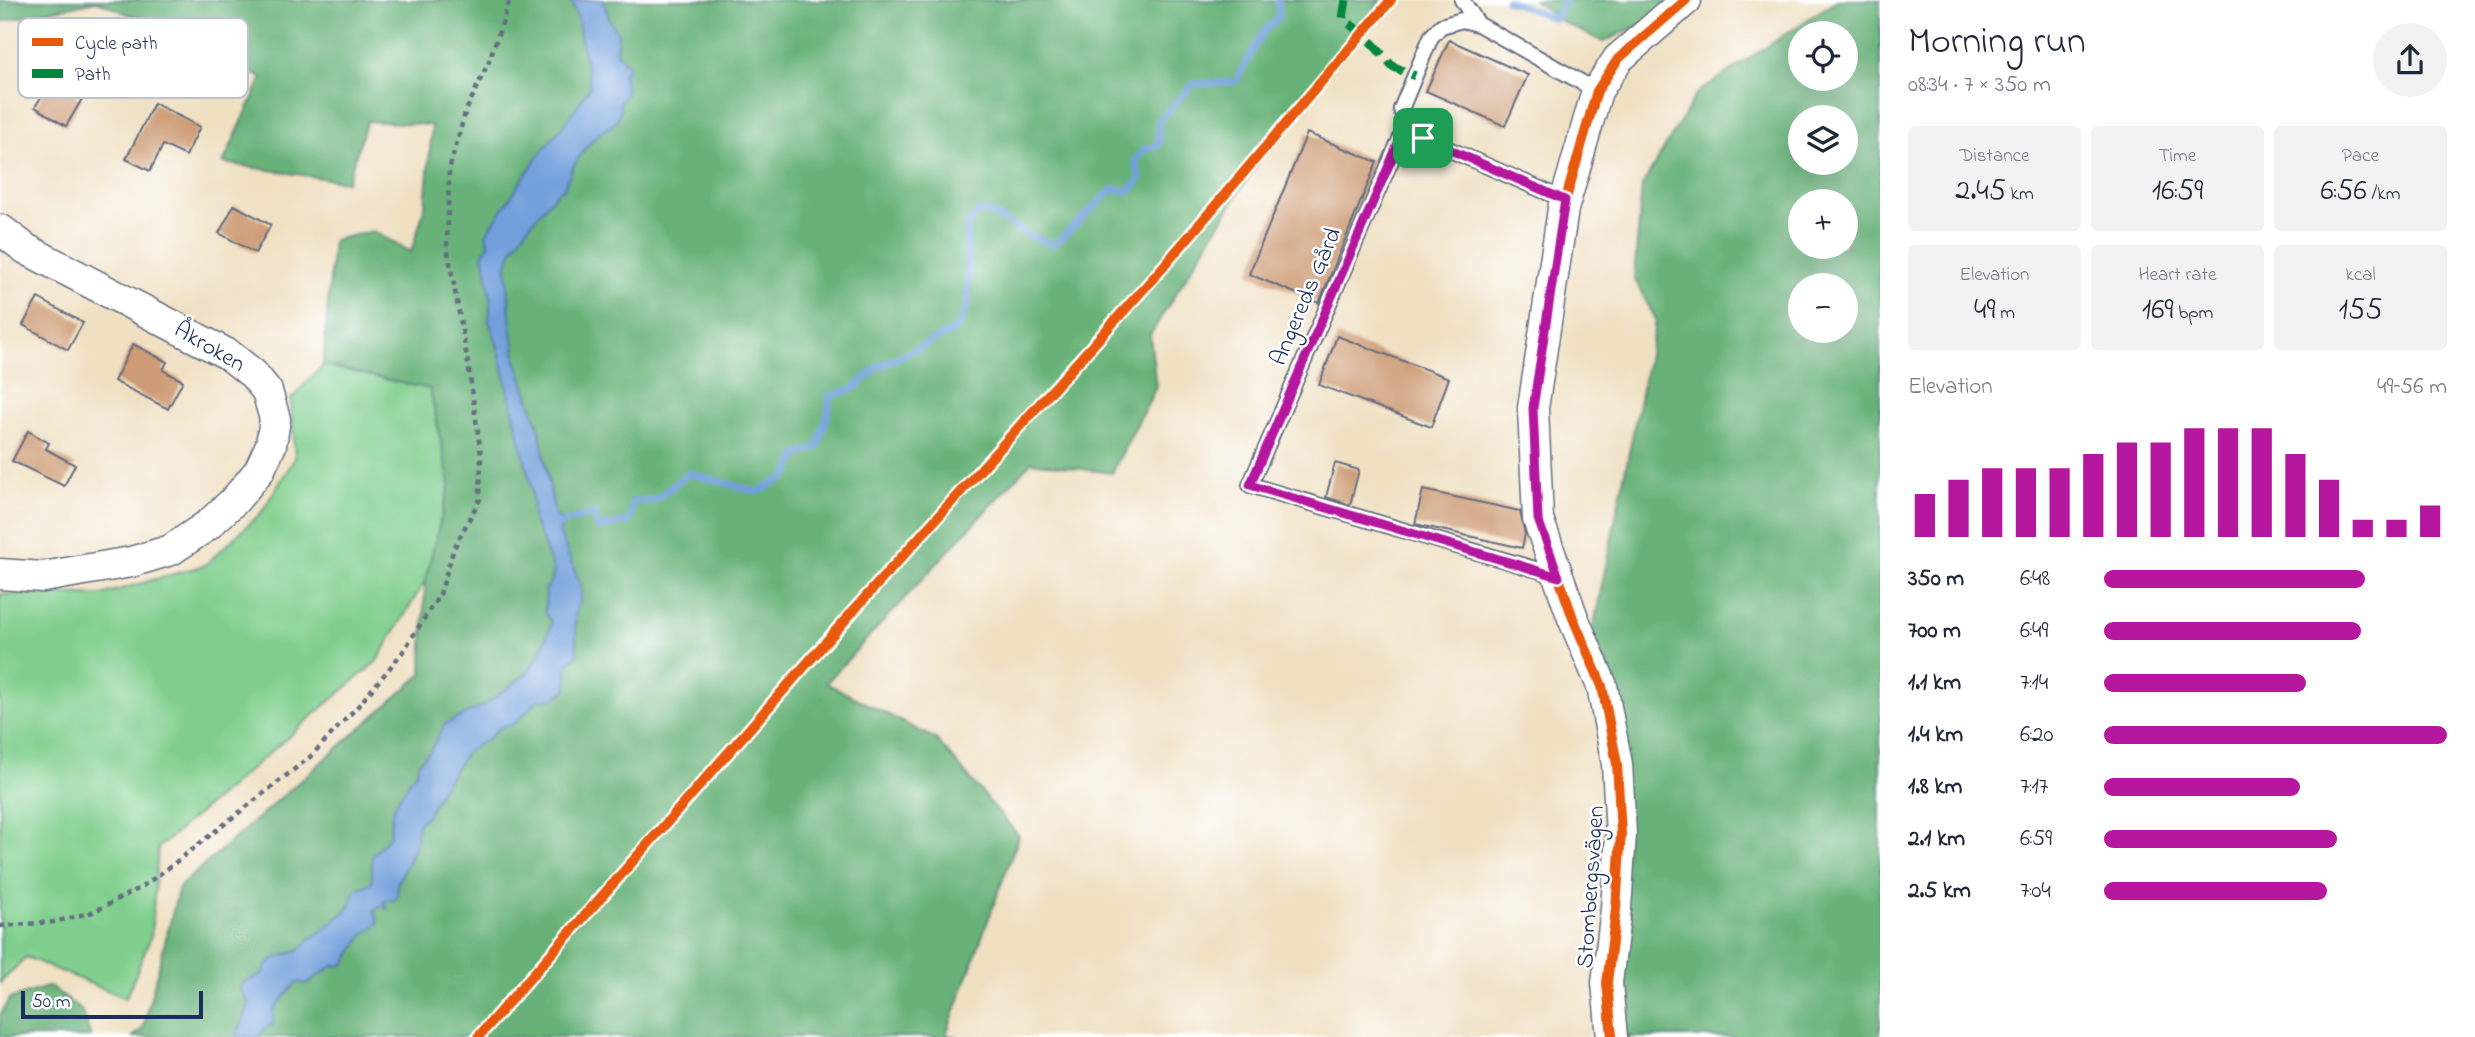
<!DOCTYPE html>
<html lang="en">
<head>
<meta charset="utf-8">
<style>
	body { margin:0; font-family:"Indie Flower",sans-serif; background:#f2f2f3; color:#1f2937; height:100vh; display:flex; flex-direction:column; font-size:26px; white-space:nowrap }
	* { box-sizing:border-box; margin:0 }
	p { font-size:23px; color:#747a83 }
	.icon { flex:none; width:38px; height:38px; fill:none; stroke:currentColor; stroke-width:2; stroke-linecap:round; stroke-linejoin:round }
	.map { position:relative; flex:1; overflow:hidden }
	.panel { display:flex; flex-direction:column; background:#fff; width:595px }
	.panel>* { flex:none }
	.buttons { position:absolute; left:1788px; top:21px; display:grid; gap:14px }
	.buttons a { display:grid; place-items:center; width:70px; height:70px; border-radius:50%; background:#fff; box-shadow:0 7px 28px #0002; font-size:35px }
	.scale { position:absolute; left:21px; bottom:18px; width:182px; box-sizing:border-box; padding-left:7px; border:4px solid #1b2f5e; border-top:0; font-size:19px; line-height:24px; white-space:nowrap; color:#1b2f5e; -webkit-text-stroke:5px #fff; paint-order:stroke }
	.pin { position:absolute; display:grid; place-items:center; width:60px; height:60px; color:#fff; margin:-30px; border-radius:14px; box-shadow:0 4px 10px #0006 }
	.round { display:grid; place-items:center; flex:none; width:74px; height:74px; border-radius:37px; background:#f2f2f3 }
	.head { display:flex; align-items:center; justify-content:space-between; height:119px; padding:0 28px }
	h1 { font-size:38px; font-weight:600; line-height:52px }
	.stats { display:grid; grid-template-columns:repeat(3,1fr); gap:10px; height:119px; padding:7px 28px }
	.stats div { display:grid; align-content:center; border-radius:7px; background:#f2f2f3; text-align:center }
	.stats b { font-size:30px; font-weight:600 }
	.stats small { font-size:19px; font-weight:400 }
	.stats p { font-size:19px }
	.chart { height:196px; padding:14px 28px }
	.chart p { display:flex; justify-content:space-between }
	.chart svg { width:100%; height:126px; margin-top:7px; stroke:#b5179e; stroke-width:6 }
	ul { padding:0 28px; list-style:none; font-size:23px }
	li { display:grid; grid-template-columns:112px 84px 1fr; align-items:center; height:52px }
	li i { height:18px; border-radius:9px; background:#b5179e }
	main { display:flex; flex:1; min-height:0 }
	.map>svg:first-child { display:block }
	.green { fill:#80cf8e; stroke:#4e7f76; stroke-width:2 }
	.forest { fill:#68b279; stroke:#42706c; stroke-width:2; fill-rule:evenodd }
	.water { fill:#72a0db; stroke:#46689c; stroke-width:2 }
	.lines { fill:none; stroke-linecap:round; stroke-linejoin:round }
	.stream { stroke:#72a0db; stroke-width:7 }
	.building { fill:#cd9b75 }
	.lane-casing { stroke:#656d81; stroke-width:18 }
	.street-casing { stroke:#656d81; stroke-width:33 }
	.path { stroke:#656d81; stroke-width:4.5; stroke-dasharray:5 5; stroke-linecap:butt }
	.lane { stroke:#fff; stroke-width:14 }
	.street { stroke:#fff; stroke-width:30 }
	.quiet { stroke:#00873e; stroke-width:9; stroke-dasharray:18 9; stroke-linecap:butt }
	.cycleway-casing { stroke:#fff; stroke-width:15 }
	.cycleway { stroke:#e8590c; stroke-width:10 }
	.route-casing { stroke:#fff; stroke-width:14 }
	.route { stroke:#b5179e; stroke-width:9 }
	.labels { text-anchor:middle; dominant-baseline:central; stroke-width:5; stroke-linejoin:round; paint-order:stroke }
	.street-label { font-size:24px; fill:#1b2f5e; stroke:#fff }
	.key { fill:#fff; stroke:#bbc1cf; stroke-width:2 }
	.key-label { font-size:19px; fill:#1b2f5e }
</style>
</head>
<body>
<main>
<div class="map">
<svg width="1880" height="1037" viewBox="0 0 1880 1037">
	<rect width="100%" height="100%" fill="#fff"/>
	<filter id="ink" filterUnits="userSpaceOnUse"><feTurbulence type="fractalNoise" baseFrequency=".0143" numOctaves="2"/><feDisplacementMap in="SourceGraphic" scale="14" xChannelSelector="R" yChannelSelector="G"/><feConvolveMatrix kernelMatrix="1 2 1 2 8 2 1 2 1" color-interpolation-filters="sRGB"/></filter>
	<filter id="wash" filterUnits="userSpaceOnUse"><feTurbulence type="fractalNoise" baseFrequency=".00686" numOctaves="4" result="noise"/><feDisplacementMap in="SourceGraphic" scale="28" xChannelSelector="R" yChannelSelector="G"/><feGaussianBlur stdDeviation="1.57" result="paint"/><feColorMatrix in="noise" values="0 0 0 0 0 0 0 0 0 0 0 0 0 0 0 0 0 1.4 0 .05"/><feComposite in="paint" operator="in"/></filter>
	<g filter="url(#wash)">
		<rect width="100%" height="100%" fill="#efe0c2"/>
		<path class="green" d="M 323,365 L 430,389 L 450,484 L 425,581 L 377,661 L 158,848 L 151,936 L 126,998 L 26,957 L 0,983 L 0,594 L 101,595 L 205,565 L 261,513 L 295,458 L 291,399 Z"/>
		<g class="forest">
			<path d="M 0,0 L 1381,0 L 1282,124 L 1150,335 L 1156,387 L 1112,473 L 1031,462 L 826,683 L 936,739 L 1019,836 L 946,1035 L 959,1037 L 133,1037 L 143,1028 L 179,887 L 422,674 L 425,581 L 450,484 L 430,389 L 323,365 L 333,240 L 373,231 L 411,252 L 425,207 L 432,125 L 367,121 L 347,182 L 223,163 L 262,78 L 188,39 L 97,1 L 4,21 L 0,20 Z"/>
			<path d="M 1534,0 L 1679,0 L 1642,24 L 1603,42 L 1564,23 Z"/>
			<path d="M 1837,0 L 1880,0 L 1880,1037 L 1622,1037 L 1593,629 L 1656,320 L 1634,278 L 1642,186 L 1697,93 ZM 1801,33 L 1846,33 L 1846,79 L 1801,79 ZM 1801,117 L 1846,117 L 1846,163 L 1801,163 ZM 1801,201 L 1846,201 L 1846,247 L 1801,247 ZM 1801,285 L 1846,285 L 1846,331 L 1801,331 Z"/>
			<path d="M 50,986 L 82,1011 L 91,1037 L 0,1037 L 0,1015 L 9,999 Z"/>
		</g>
		<path class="water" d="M 571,0 L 603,0 L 610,21 L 618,33 L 616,52 L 629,66 L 623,75 C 627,86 629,93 620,102 C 621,109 620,116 615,123 C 611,127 605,129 601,132 C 585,146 570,168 564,189 L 557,192 L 528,227 L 513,249 L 507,264 L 510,317 L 516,360 L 539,428 L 555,516 L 564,521 L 559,532 L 581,586 L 581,598 L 575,614 L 577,656 L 567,664 L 567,689 L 556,698 L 538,700 L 514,724 L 499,728 L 489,738 L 467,752 L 441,789 L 427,816 L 418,823 L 415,847 L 397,884 L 398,896 L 393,900 L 383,901 L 388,909 L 379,906 L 374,910 L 379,923 L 363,935 L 344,965 L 333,966 L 306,984 L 297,982 L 273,1010 L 273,1025 L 266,1027 L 258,1037 L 236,1037 L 249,1004 L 240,988 L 243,983 L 263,974 C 271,948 298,961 309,939 C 319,935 340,916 350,907 L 354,891 L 372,882 L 372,856 L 390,835 C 391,815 391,808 403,792 C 409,784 407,779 416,774 L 419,762 L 430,751 L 445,724 L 485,705 L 527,673 L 541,652 L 552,623 L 545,613 L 546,589 L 552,580 L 554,570 L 533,518 L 532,490 L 497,343 L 489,321 L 491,300 L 483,253 L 489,244 L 486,234 L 538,156 L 566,122 L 590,87 C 588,67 581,47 579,26 C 579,18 573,9 571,0 Z"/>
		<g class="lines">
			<g class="stream">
				<path d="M 1507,0 L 1555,19 L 1565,0"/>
				<path d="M 554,526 L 594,513 L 598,528 L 630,521 L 633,502 L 655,500 L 689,473 L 758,492 L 787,476 L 797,455 L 818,447 C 821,429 831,414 829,396 L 853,389 L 878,367 L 957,329 L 968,304 L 967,225 L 978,212 L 991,213 L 1026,234 L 1054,245 L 1113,189 L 1129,191 L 1140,179 L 1135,161 L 1143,150 L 1159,145 L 1158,122 L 1193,84 L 1235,82 L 1264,31 L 1279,17 L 1278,0"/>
			</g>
		</g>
		<g id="blocks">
			<g class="building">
				<path d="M 1449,40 L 1528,75 L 1505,126 L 1426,91 Z"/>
				<path d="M 51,81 L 82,99 L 66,126 L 35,107 Z"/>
				<path d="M 154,103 L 200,127 L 186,156 L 163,145 L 150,171 L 126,159 Z"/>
				<path d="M 1307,133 L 1377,162 L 1319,303 L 1249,274 Z"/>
				<path d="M 234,205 L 271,225 L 255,253 L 219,233 Z"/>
				<path d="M 38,298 L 83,323 L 68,350 L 23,325 Z"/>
				<path d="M 1337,336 L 1449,378 L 1431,427 L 1319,385 Z"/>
				<path d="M 133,344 L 167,362 L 163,370 L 183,381 L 168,409 L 114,381 Z"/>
				<path d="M 28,431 L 49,443 L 46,449 L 75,465 L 64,486 L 12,461 Z"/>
				<path d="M 1335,463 L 1359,470 L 1350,505 L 1326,497 Z"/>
				<path d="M 1423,490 L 1520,511 L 1525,534 L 1522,548 L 1415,524 Z"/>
			</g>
		</g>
	</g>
	<g filter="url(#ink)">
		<use href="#blocks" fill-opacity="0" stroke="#656d81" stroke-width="2"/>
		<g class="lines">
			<g class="lane-casing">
				<g id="lane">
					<path d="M 1462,0 L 1478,24"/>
					<path d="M 1406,126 L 1250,485 L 1558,576"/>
					<path d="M 1565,200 L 1423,138 L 1406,126 L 1401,109 L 1431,37 L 1441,26 L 1462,20 L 1478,24 L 1597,91"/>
				</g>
			</g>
			<g class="street-casing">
				<g id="street">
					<path d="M 0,574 L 43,577 L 131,562 L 171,550 L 208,525 L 235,500 L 259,471 L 271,445 L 275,419 L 267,391 L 253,374 L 229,355 L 26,249 L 1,230"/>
					<path d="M 1612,1037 L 1607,983 L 1616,909 L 1621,834 L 1617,764 L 1602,686 L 1573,618 L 1538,519 L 1533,408 L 1563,209 L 1597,91 L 1618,59 L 1686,0"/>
				</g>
			</g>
			<path class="path" d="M 0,926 L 54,922 L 93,912 L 140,888 L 167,869 L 310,757 L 359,705 L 402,653 L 440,594 L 454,548 L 480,499 L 481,455 L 468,363 L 447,246 L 449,170 L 465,113 L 489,61 L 510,0"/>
			<use href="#lane" class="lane"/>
			<use href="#street" class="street"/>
			<path class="quiet" d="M 1346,0 L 1343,18 L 1373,44 L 1392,66 L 1415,76"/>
			<g class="cycleway-casing">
				<g id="cycleway">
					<path d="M 478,1037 L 862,601 L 1157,274 L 1391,0"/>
					<path d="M 1612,1037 L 1607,983 L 1616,909 L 1621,834 L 1617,764 L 1602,686 L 1573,618 L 1538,519 L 1533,408 L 1563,209 L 1597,91 L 1618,59 L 1686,0"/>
				</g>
			</g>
			<use href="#cycleway" class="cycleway"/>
		</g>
	</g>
	<g class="lines" filter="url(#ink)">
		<g class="route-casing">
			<path id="route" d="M 1406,126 L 1423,138 L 1565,200 L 1533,408 L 1538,519 L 1559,577 L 1250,485 Z"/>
		</g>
		<use href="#route" class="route"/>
	</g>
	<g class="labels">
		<g class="street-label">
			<text transform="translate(1307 297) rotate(-67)">Angereds Gård</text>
			<text transform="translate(209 348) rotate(30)">Åkroken</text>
			<text transform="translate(1592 887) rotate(-86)">Stombergsvägen</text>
		</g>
	</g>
	<rect x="18" y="18" width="230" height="80" rx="10" class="key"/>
	<rect x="32" y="38" width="31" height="8" fill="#e8590c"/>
	<rect x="32" y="69" width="31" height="9" fill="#00873e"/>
	<g class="key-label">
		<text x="75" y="49">Cycle path</text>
		<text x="75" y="80">Path</text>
	</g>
</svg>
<div class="buttons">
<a><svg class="icon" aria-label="locate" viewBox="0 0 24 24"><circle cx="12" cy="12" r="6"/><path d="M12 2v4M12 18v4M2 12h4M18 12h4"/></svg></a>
<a><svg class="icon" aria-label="layers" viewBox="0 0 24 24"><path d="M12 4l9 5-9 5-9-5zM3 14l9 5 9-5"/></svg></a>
<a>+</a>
<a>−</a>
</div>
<div class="scale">50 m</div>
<div class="pin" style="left:1423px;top:138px;background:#1e9e55"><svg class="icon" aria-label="arrive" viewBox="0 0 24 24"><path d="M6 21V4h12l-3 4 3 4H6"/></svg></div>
</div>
<section class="panel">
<div class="head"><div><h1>Morning run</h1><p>08:34 · 7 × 350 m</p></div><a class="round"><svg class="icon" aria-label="share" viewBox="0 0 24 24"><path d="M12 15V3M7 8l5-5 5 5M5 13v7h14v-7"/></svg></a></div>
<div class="stats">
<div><p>Distance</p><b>2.45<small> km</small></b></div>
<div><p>Time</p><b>16:59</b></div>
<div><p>Pace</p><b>6:56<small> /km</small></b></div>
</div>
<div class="stats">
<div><p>Elevation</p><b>49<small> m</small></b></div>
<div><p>Heart rate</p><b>169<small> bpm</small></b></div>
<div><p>kcal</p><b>155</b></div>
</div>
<div class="chart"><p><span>Elevation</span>49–56 m</p>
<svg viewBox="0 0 160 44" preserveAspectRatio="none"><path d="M5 44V29M15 44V24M25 44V20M35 44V20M45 44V20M55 44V15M65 44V11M75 44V11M85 44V6M95 44V6M105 44V6M115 44V15M125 44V24M135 44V38M145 44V38M155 44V33"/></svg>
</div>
<ul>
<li><b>350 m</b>6:48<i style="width:76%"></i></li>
<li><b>700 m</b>6:49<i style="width:75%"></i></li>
<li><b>1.1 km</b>7:14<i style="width:59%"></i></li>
<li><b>1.4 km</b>6:20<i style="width:100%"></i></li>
<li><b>1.8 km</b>7:17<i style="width:57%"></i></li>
<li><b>2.1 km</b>6:59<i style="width:68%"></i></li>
<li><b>2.5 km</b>7:04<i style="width:65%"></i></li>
</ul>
</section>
</main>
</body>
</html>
